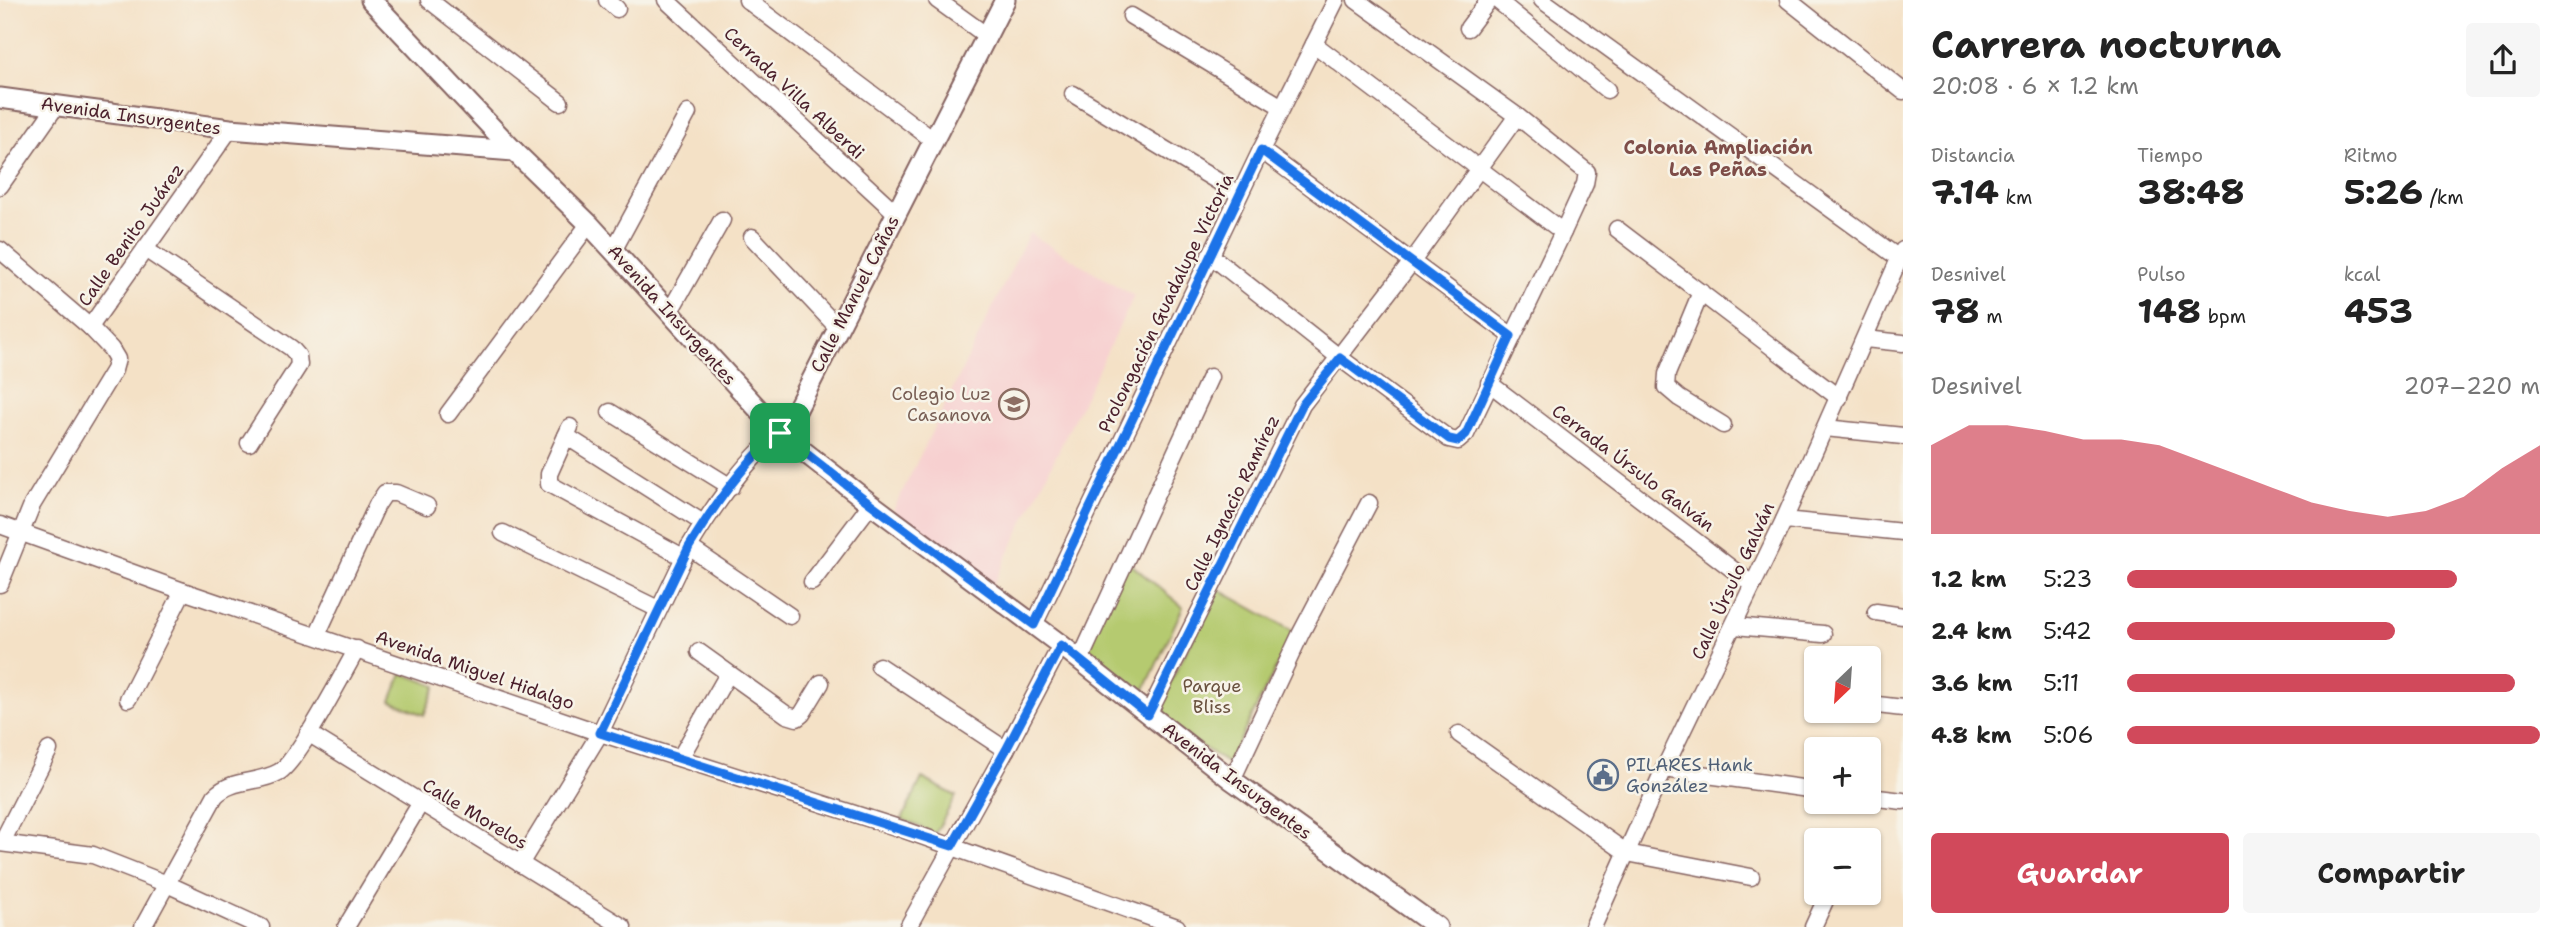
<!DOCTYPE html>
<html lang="es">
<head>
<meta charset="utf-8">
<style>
	body { margin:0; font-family:"Shantell Sans",sans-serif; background:#f6f6f6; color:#222; height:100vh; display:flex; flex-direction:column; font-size:26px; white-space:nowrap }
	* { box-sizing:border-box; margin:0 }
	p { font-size:23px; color:#767676 }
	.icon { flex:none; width:38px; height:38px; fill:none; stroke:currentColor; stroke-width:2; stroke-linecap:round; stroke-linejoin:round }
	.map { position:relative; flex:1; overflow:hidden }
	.details { display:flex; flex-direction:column; background:#fff; width:665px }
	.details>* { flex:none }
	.needle { width:46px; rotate:205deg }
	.controls { position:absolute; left:1804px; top:646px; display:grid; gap:14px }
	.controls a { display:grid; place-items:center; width:77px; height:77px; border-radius:7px; background:#fff; box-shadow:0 2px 5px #0004; font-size:35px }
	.pin { position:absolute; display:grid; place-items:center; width:60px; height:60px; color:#fff; margin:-30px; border-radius:14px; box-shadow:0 4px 10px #0006 }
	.round { display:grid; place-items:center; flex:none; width:74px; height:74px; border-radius:7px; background:#f6f6f6 }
	.overview { display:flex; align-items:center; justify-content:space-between; height:119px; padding:0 28px }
	h1 { font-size:38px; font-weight:700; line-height:52px }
	.stats { display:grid; grid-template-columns:repeat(3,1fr); gap:10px; height:119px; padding:7px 28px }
	.stats div { display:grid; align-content:center }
	.stats b { font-size:35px; font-weight:700 }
	.stats small { font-size:19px; font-weight:400 }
	.stats p { font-size:19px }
	.chart { height:196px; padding:14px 28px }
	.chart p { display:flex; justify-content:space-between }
	.chart svg { width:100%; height:126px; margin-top:7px; fill:#d1495b; opacity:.7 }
	.action { display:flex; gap:14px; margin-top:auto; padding:14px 28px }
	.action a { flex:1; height:80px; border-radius:7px; background:#d1495b; color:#fff; font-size:28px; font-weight:700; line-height:80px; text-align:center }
	.action a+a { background:#f6f6f6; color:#222 }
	ul { padding:0 28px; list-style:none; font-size:23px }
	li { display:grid; grid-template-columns:112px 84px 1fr; align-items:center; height:52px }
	li i { height:18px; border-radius:9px; background:#d1495b }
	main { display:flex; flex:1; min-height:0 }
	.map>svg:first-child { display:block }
	.built { fill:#f7d0d0 }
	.park { fill:#b5ca6f; stroke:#80744d; stroke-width:2 }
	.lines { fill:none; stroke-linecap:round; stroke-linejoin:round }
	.minor-casing { stroke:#866361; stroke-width:19 }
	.tertiary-casing { stroke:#866361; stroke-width:23 }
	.minor { stroke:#fff; stroke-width:16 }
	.tertiary { stroke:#fff; stroke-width:19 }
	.route-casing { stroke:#fff; stroke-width:14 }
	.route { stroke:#1a73e8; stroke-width:9 }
	.labels { text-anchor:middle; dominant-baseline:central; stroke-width:5; stroke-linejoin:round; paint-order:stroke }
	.street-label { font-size:18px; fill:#4a1f2b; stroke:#f7f3e8 }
	.education-label { font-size:18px; fill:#785e54; stroke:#f7f3e8; text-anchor:end }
	.park-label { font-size:18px; fill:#6a523f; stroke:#f7f3e8 }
	.service-label { font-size:18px; fill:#4e5e75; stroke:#f7f3e8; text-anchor:start }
	.neighbourhood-label { font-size:19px; font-weight:bold; fill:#7e4d48; stroke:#f7f3e8 }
</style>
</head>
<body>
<main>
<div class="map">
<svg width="1903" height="927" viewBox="0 0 1903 927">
	<rect width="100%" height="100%" fill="#f7f3e8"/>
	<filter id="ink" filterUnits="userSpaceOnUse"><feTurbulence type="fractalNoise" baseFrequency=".0143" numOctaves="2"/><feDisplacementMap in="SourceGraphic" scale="14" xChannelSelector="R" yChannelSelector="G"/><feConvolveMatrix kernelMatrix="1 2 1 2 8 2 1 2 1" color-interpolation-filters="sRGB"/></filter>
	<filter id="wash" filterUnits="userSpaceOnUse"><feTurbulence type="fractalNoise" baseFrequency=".00686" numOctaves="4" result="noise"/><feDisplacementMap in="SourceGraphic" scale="28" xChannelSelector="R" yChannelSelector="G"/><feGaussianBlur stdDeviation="1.57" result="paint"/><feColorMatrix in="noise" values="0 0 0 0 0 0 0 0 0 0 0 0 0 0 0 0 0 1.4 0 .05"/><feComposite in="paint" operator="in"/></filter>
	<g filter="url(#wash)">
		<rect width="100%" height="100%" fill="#f4e1c6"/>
		<path class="built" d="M 1029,233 L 1134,296 L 993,585 L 893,511 Z"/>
		<g class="park">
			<path d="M 1127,561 L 1183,607 L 1141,698 L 1080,654 Z"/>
			<path d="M 1218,589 L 1294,632 L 1228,764 L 1154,714 Z"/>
			<path d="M 402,673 L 436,686 L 424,715 L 391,701 Z"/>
			<path d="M 922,778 L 956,796 L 935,834 L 902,819 Z"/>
		</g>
	</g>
	<g filter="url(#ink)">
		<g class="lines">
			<g class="minor-casing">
				<g id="minor">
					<path d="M 429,0 L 560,102"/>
					<path d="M 607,0 L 617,9"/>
					<path d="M 666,0 L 896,213"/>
					<path d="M 747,0 L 933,140"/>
					<path d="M 937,0 L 987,36"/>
					<path d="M 1497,0 L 1607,90"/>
					<path d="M 1542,0 L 1900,259 L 1903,259"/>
					<path d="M 1788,0 L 1903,91"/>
					<path d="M 1131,16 L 1282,107"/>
					<path d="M 1468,28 L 1489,0"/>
					<path d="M 1314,44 L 1563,232"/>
					<path d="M 1073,94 L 1239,194"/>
					<path d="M 1261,150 L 1512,336"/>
					<path d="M 0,186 L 56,106"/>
					<path d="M 1617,229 L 1839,398"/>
					<path d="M 752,237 L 838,328"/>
					<path d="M 145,249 L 291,348 L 298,356 L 299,365 L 249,443"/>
					<path d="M 0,250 L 90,327"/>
					<path d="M 613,251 L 688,113"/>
					<path d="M 1210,255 L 1340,358 L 1449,439 L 1458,441 L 1466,434 L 1563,232 L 1585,184 L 1587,172 L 1517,116 L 1356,0"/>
					<path d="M 1701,292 L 1667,374 L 1666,387 L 1679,398 L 1723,425"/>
					<path d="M 669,313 L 722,220"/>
					<path d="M 1865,339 L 1903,343"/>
					<path d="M 1489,383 L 1753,585"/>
					<path d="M 610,412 L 731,487"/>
					<path d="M 448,414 L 589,224"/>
					<path d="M 570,427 L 549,474 L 549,484 L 683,557"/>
					<path d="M 1825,428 L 1903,436"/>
					<path d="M 566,436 L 703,523"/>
					<path d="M 1784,520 L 1903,532"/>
					<path d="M 0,525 L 183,591 L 600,733 L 902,829 L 1177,927"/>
					<path d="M 503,533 L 658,609"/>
					<path d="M 689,547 L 790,616"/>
					<path d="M 812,582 L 871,504"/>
					<path d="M 0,584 L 32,505 L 114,370 L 117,359 L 111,349 L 90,327 L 230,129"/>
					<path d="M 1876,612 L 1903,616"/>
					<path d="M 1034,625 L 1261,150 L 1336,0"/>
					<path d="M 1735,626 L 1823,634"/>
					<path d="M 317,635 L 377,505 L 385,493 L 396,493 L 427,506"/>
					<path d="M 699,652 L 787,715 L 797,718 L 802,714 L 821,683"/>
					<path d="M 1080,660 L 1210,377"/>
					<path d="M 879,666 L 1006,750"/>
					<path d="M 128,699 L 183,591"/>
					<path d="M 1869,704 L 1903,708"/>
					<path d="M 1148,715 L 1302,405 L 1411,263 L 1517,116"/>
					<path d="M 308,733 L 623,927"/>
					<path d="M 1459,734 L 1627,853 L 1751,877"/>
					<path d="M 680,758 L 728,674"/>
					<path d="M 1664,769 L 1816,790"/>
					<path d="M 1232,780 L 1301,633 L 1369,503"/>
					<path d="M 1869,797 L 1903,801"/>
					<path d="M 2,842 L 49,750"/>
					<path d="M 0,843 L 93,855 L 167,884 L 261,927"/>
					<path d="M 520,864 L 600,733 L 689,547 C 711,510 746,459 780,433"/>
					<path d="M 143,927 L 215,796 C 232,778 258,784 279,772 C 298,761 343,673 357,649"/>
					<path d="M 346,927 L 420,804"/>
					<path d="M 908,927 L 1006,750 L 1061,645"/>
					<path d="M 1593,927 L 1664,769 L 1784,520 L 1903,250"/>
					<path d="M 1813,927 L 1829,892"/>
				</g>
			</g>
			<g class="tertiary-casing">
				<g id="tertiary">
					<path d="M 371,0 L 514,151 L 589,224 L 780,433 L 871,504 L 1061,645 L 1232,780 L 1437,927"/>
					<path d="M 0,98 L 230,129 L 514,151"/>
					<path d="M 780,433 L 791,421 L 1005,0"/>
				</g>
			</g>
			<use href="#minor" class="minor"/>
			<use href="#tertiary" class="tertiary"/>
		</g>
	</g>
	<g class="lines" filter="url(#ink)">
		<g class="route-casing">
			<path id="route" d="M 1261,150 L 1511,336 L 1466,434 L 1458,441 L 1449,439 L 1340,358 L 1302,405 L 1148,715 L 1061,645 L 1006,750 L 952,846 L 600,733 L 689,547 C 712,509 745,460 780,433 L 871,504 L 1034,625 Z"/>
		</g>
		<use href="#route" class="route"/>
	</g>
	<defs>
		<g id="school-ring" transform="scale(1.575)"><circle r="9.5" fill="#f7f3e8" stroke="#8d6e63" stroke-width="1.5"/><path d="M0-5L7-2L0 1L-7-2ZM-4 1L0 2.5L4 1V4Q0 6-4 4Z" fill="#8d6e63"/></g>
		<g id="civic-ring" transform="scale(1.575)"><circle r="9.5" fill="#f7f3e8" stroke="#5c6f8a" stroke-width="1.5"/><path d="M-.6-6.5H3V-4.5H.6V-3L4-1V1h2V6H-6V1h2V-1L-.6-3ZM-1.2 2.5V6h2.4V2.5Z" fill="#5c6f8a"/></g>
	</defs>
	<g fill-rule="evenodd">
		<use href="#school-ring" x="1014" y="404"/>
		<use href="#civic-ring" x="1603" y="775"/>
	</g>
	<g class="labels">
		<g class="street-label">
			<text transform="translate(794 93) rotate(43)">Cerrada Villa Alberdi</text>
			<text transform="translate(131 116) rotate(8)">Avenida Insurgentes</text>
			<text transform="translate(131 235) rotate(-55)">Calle Benito Juárez</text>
			<text transform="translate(855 294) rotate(-63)">Calle Manuel Cañas</text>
			<text transform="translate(1166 303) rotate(-64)">Prolongación Guadalupe Victoria</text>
			<text transform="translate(672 315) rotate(48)">Avenida Insurgentes</text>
			<text transform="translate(1633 468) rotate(37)">Cerrada Úrsulo Galván</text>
			<text transform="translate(1232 503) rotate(-64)">Calle Ignacio Ramírez</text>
			<text transform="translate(1733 581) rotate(-65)">Calle Úrsulo Galván</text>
			<text transform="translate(475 670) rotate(19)">Avenida Miguel Hidalgo</text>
			<text transform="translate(1237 781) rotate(37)">Avenida Insurgentes</text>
			<text transform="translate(475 814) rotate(31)">Calle Morelos</text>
		</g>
		<g class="education-label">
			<text x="991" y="394">Colegio Luz<tspan x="991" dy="21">Casanova</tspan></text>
		</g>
		<g class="park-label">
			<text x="1212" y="686">Parque<tspan x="1212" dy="21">Bliss</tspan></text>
		</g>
		<g class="service-label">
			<text x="1626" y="765">PILARES Hank<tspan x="1626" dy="21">González</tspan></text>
		</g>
		<g class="neighbourhood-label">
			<text x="1718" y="147">Colonia Ampliación<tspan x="1718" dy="22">Las Peñas</tspan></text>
		</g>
	</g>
</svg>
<div class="controls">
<a><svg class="needle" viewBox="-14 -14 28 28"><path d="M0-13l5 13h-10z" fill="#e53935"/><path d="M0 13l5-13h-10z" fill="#767676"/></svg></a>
<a>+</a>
<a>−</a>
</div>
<div class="pin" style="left:780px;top:433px;background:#1e9e55"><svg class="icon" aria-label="arrive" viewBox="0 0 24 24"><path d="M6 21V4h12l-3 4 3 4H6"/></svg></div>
</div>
<section class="details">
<div class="overview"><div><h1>Carrera nocturna</h1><p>20:08 · 6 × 1.2 km</p></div><a class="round"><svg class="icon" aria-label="share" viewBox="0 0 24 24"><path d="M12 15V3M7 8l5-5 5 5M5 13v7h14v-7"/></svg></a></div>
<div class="stats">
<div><p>Distancia</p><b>7.14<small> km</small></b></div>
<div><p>Tiempo</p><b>38:48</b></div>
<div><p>Ritmo</p><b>5:26<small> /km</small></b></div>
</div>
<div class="stats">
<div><p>Desnivel</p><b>78<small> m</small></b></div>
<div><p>Pulso</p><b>148<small> bpm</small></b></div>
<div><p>kcal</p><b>453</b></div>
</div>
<div class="chart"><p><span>Desnivel</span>207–220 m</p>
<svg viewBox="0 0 160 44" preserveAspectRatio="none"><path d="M0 44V13L10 6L20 6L30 8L40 11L50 11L60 13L70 18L80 23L90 28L100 33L110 36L120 38L130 36L140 31L150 21L160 13V44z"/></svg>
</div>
<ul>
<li><b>1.2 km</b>5:23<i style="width:80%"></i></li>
<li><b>2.4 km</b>5:42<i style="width:65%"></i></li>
<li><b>3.6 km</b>5:11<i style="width:94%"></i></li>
<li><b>4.8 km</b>5:06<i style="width:100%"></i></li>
</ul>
<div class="action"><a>Guardar</a><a>Compartir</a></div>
</section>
</main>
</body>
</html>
